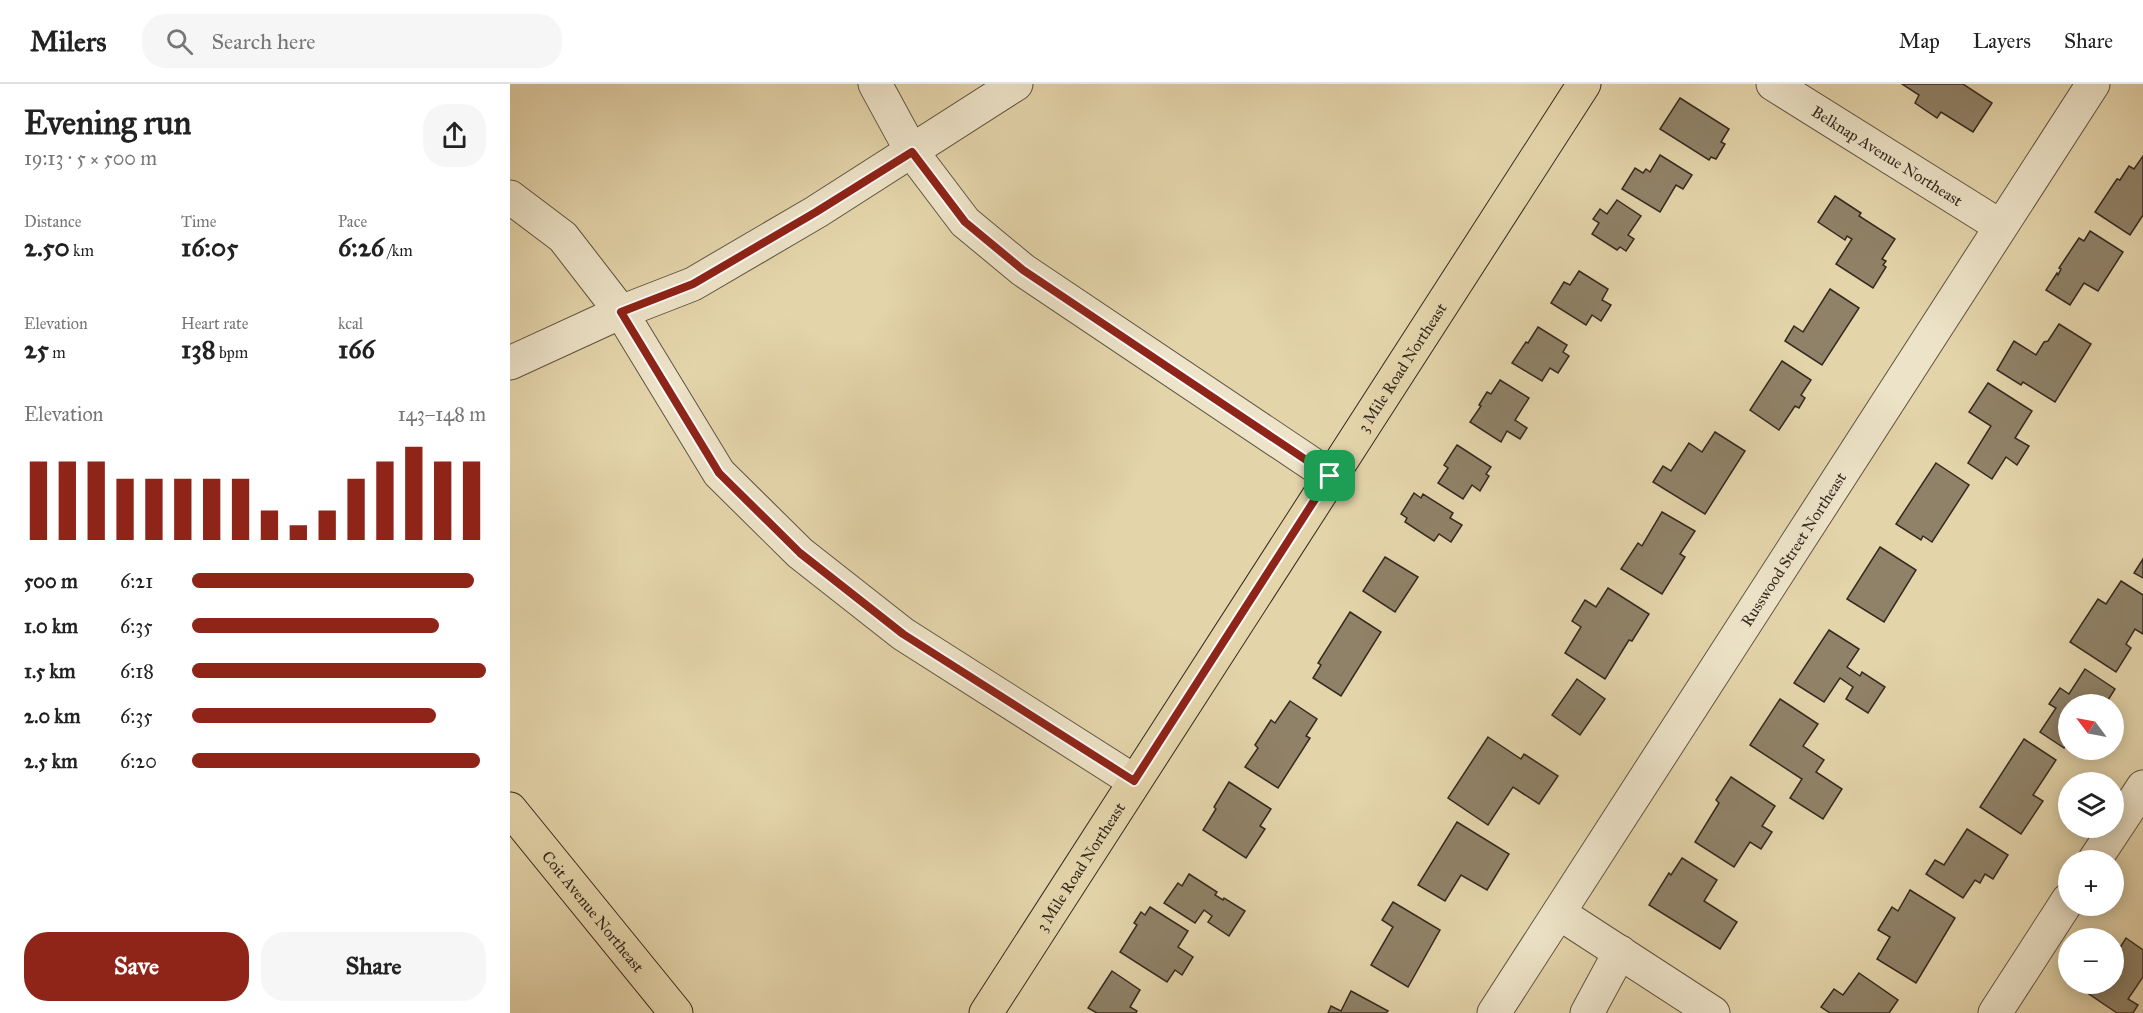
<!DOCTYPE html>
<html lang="en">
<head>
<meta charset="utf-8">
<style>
	body { margin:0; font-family:"IM FELL Great Primer",serif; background:#f6f6f6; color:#222; height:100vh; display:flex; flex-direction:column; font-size:22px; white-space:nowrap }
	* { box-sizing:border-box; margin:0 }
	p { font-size:20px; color:#767676 }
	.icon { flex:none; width:33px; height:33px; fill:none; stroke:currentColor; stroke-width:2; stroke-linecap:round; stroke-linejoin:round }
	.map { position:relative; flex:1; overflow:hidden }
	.panel { display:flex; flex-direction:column; background:#fff; width:510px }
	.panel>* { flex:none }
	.needle { width:39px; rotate:302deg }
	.buttons { position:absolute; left:1548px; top:610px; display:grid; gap:12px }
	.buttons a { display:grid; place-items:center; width:66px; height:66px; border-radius:50%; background:#fff; box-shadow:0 3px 15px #0003; font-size:30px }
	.pin { position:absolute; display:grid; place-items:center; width:51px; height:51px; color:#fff; margin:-26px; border-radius:12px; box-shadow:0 3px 9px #0006 }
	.round { display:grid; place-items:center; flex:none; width:63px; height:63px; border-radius:24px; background:#f6f6f6 }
	.summary { display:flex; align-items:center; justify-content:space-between; height:102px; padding:0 24px }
	h1 { font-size:33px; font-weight:800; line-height:45px }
	.stats { display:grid; grid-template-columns:repeat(3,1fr); gap:9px; height:102px; padding:6px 24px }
	.stats div { display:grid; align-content:center }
	.stats b { font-size:26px; font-weight:800 }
	.stats small { font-size:16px; font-weight:400 }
	.stats p { font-size:16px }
	.chart { height:168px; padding:12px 24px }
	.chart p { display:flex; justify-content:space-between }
	.chart svg { width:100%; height:108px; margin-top:6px; stroke:#8f2418; stroke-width:6 }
	.button { display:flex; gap:12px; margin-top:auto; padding:12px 24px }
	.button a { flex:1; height:69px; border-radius:24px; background:#8f2418; color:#fff; font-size:24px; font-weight:800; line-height:69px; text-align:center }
	.button a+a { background:#f6f6f6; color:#222 }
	ul { padding:0 24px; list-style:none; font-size:20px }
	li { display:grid; grid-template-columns:96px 72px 1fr; align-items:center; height:45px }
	li i { height:15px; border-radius:8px; background:#8f2418 }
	header { display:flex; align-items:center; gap:36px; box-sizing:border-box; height:84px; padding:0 30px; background:#fff; border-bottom:2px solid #e0e0e0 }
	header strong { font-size:28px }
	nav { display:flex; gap:33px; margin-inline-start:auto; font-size:21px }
	.search { width:420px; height:54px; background:#f6f6f6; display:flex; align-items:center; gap:15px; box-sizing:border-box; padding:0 21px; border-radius:24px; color:#767676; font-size:22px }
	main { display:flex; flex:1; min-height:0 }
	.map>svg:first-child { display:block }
	.building { fill:#908268; stroke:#342a20; stroke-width:1.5 }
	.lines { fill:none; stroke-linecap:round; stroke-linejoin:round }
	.minor-casing { stroke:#605442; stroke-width:35 }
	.major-casing { stroke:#342a20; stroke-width:35 }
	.minor { stroke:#ede3c8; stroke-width:33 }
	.major { stroke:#e4d4aa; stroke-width:33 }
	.route-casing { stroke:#fff; stroke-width:12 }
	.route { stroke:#8f2418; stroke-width:8 }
	.labels { text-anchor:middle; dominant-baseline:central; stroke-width:6; stroke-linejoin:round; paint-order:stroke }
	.street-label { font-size:16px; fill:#342a20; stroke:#ede3c8 }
</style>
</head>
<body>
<header>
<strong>Milers</strong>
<div class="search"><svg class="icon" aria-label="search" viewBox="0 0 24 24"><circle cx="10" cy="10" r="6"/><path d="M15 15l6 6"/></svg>Search here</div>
<nav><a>Map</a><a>Layers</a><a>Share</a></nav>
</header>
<main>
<section class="panel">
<div class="summary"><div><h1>Evening run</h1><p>19:13 · 5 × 500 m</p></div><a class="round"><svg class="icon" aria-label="share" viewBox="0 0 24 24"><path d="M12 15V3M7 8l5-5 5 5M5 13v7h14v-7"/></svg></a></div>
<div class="stats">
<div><p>Distance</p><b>2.50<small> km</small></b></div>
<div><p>Time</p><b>16:05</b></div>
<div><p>Pace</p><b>6:26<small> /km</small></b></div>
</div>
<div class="stats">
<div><p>Elevation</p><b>25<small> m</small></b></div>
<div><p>Heart rate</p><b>138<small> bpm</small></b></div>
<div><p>kcal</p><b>166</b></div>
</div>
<div class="chart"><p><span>Elevation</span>143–148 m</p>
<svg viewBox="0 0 160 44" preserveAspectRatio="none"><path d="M5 44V12M15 44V12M25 44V12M35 44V19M45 44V19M55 44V19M65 44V19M75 44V19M85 44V32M95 44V38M105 44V32M115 44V19M125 44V12M135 44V6M145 44V12M155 44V12"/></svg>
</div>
<ul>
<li><b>500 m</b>6:21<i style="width:96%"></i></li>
<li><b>1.0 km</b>6:35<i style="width:84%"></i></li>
<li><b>1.5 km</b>6:18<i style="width:100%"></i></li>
<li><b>2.0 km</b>6:35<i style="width:83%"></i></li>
<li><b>2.5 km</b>6:20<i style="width:98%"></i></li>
</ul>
<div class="button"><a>Save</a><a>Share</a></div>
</section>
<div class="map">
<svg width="1633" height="929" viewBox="0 0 1633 929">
	<rect width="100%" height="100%" fill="#e4d4aa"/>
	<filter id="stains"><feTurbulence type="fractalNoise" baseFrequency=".00333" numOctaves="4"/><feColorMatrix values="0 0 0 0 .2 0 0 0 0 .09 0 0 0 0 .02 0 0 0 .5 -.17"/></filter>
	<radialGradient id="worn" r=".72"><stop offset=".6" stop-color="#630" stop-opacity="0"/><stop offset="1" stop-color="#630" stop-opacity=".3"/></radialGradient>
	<g class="building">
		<path d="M 1392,0 L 1453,0 L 1482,19 L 1463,48 L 1431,28 L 1427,34 L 1405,19 L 1409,11 Z"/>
		<path d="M 1170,14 L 1219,45 L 1211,58 L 1215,60 L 1206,75 L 1201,73 L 1199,76 L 1150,45 Z"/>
		<path d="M 1150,71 L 1182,91 L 1173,105 L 1166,101 L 1150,128 L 1112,105 L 1125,84 L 1133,89 L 1136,85 L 1140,88 Z"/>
		<path d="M 1633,72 L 1633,131 L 1620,151 L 1585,128 L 1607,95 L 1610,96 L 1619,82 L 1624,85 Z"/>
		<path d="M 1325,112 L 1351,129 L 1349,132 L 1385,155 L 1372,175 L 1376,177 L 1373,181 L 1376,183 L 1363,204 L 1326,180 L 1342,155 L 1337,152 L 1335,156 L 1308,138 Z"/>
		<path d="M 1107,116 L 1131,132 L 1118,151 L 1124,155 L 1116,167 L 1110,163 L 1107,166 L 1082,150 L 1089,139 L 1083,135 L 1090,125 L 1097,130 Z"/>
		<path d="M 1580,147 L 1613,168 L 1588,207 L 1574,199 L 1560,221 L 1536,206 L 1547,189 L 1548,191 L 1551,185 L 1549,184 L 1569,154 L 1574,157 Z"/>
		<path d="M 1069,187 L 1098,205 L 1092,216 L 1101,221 L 1091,237 L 1082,231 L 1076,241 L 1041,219 L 1054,198 L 1060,201 Z"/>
		<path d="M 1320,205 L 1349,224 L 1312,281 L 1275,257 L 1284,242 L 1293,248 Z"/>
		<path d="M 1549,240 L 1581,260 L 1545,318 L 1513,298 L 1511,301 L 1487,286 L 1504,257 L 1526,271 L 1534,258 L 1538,257 Z"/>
		<path d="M 1028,243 L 1057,261 L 1053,268 L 1059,272 L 1048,289 L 1040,284 L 1032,297 L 1002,279 L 1016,258 L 1018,259 Z"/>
		<path d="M 1272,277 L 1301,296 L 1291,311 L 1295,314 L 1289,324 L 1285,322 L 1269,346 L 1240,326 Z"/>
		<path d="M 990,296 L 1019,314 L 1005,336 L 1017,344 L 1010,355 L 997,347 L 991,358 L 960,338 L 971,322 L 969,321 L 977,308 L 981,310 Z"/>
		<path d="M 1478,299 L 1522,327 L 1505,354 L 1519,362 L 1507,381 L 1496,373 L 1482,395 L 1458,379 L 1481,342 L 1459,328 Z"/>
		<path d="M 1205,348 L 1235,367 L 1195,430 L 1143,398 L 1153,382 L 1161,387 L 1179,359 L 1192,368 Z"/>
		<path d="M 947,361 L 981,383 L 976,390 L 979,392 L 970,407 L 962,401 L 953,415 L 928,399 L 938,384 L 934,381 Z"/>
		<path d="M 1426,379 L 1459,401 L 1422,458 L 1413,452 L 1411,456 L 1386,440 Z"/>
		<path d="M 904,409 L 911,414 L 913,410 L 943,429 L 940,434 L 952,441 L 941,458 L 929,450 L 924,457 L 895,438 L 897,434 L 891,430 Z"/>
		<path d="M 1152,428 L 1185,447 L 1170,470 L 1175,473 L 1152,510 L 1111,485 L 1128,459 L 1132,462 Z"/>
		<path d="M 1370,463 L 1406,486 L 1374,538 L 1337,515 Z"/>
		<path d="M 875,473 L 908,493 L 885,528 L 853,507 Z"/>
		<path d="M 1633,475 L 1633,494 L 1624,489 Z"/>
		<path d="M 1611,497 L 1633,511 L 1633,550 L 1625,545 L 1616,560 L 1621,564 L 1606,588 L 1560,558 L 1588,515 L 1596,520 Z"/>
		<path d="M 1098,504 L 1139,530 L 1122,557 L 1119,556 L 1095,595 L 1055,569 L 1071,543 L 1062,537 L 1075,516 L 1086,523 Z"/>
		<path d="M 840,528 L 871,548 L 831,612 L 803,594 L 811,581 L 808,579 Z"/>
		<path d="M 1319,546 L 1349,565 L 1337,583 L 1350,592 L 1352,588 L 1375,603 L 1358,629 L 1336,615 L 1343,603 L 1330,594 L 1314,618 L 1284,599 Z"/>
		<path d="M 1575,585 L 1605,605 L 1595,621 L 1558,621 L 1558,656 L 1554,664 L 1530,648 L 1546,624 L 1539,620 L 1550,604 L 1559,610 Z"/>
		<path d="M 1067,595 L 1095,615 L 1070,651 L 1042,631 Z"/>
		<path d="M 1270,615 L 1308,640 L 1293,662 L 1314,676 L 1306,688 L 1332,705 L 1313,735 L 1280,714 L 1292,695 L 1240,661 Z"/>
		<path d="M 780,617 L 807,635 L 796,652 L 800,654 L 768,704 L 735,683 L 748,664 L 745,661 L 761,636 L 765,639 Z"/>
		<path d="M 978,653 L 1011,675 L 1014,670 L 1048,692 L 1029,720 L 1003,703 L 978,741 L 938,714 Z"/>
		<path d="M 1514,655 L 1546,676 L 1523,711 L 1533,717 L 1511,750 L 1470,723 Z"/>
		<path d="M 1221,693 L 1265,722 L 1252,742 L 1262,748 L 1251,765 L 1240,758 L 1224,783 L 1185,758 L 1209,719 L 1206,716 Z"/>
		<path d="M 719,698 L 761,725 L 750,742 L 755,745 L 736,774 L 693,746 L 706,725 L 704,723 Z"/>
		<path d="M 947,738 L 999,770 L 977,806 L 951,791 L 935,817 L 908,801 Z"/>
		<path d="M 1457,745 L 1498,771 L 1483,795 L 1475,790 L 1470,799 L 1465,796 L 1453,814 L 1416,790 L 1425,776 L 1434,781 Z"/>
		<path d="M 1172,774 L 1207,796 L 1194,817 L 1227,838 L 1210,865 L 1139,821 L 1159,789 L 1161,791 Z"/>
		<path d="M 679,790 L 707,808 L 705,811 L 713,816 L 714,814 L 735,827 L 719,852 L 698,838 L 702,832 L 694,826 L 685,839 L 654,819 L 668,799 L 672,802 Z"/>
		<path d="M 1400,806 L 1445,834 L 1406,899 L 1367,875 L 1380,853 L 1368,846 L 1382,823 L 1388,827 Z"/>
		<path d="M 883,818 L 930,846 L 898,903 L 861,881 L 883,843 L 872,836 Z"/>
		<path d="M 640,823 L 678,847 L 668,863 L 683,873 L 672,891 L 665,886 L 657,898 L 610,868 L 627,841 L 624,839 L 631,828 L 635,831 Z"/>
		<path d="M 1616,854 L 1633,866 L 1633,893 L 1618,915 L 1628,921 L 1623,929 L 1607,929 L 1579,910 L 1586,900 L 1604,900 L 1604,873 Z"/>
		<path d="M 602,887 L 630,906 L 620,923 L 627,927 L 626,929 L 587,929 L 578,924 Z"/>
		<path d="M 1349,889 L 1388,916 L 1379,929 L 1320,929 L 1311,923 L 1324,905 L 1333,911 Z"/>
		<path d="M 841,907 L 878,927 L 876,929 L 818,929 L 821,922 L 831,927 Z"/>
	</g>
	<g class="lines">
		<g class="minor-casing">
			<g id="minor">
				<path d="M 365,0 L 402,68 L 455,138 L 513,186 L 820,392"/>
				<path id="s1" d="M 1263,0 L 1490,142"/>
				<path d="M 0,113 L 53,153 L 111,228 L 209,389 L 290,469 L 393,550 L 624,697"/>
				<path d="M 0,279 L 111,228 L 183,200 L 306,128 L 506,0"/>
				<path d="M 1584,777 L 1633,703"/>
				<path d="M 1049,829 L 1203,929"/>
				<path id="s2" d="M 984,929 L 1583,0"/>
				<path d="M 1077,929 L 1110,868"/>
				<path d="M 1485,929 L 1558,816"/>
			</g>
		</g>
		<g class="major-casing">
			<g id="major">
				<path id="s3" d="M 0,725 L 166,929"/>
				<path id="s4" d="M 476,929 L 1074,0"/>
			</g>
		</g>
		<use href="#minor" class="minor"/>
		<use href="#major" class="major"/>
	</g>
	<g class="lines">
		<g class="route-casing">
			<path id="route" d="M 402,68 L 455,138 L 513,186 L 820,392 L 624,697 L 393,550 L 290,469 L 209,389 L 111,228 L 183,200 L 306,128 Z"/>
		</g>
		<use href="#route" class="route"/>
	</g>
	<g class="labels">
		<g class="street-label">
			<text stroke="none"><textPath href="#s1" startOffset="135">Belknap Avenue Northeast</textPath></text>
			<text stroke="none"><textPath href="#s4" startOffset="768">3 Mile Road Northeast</textPath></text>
			<text stroke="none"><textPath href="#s2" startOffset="552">Russwood Street Northeast</textPath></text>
			<text stroke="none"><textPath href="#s4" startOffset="174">3 Mile Road Northeast</textPath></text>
			<text stroke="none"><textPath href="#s3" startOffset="132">Coit Avenue Northeast</textPath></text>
		</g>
	</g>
	<rect width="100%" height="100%" filter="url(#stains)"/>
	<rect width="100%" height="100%" fill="url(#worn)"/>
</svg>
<div class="buttons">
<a><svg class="needle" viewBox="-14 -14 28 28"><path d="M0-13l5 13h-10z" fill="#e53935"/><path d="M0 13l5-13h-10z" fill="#767676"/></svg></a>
<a><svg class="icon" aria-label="layers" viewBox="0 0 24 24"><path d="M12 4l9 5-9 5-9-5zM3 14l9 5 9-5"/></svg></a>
<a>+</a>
<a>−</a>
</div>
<div class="pin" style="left:820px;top:392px;background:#1e9e55"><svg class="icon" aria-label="arrive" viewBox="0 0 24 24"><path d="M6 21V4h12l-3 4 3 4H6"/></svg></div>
</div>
</main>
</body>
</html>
